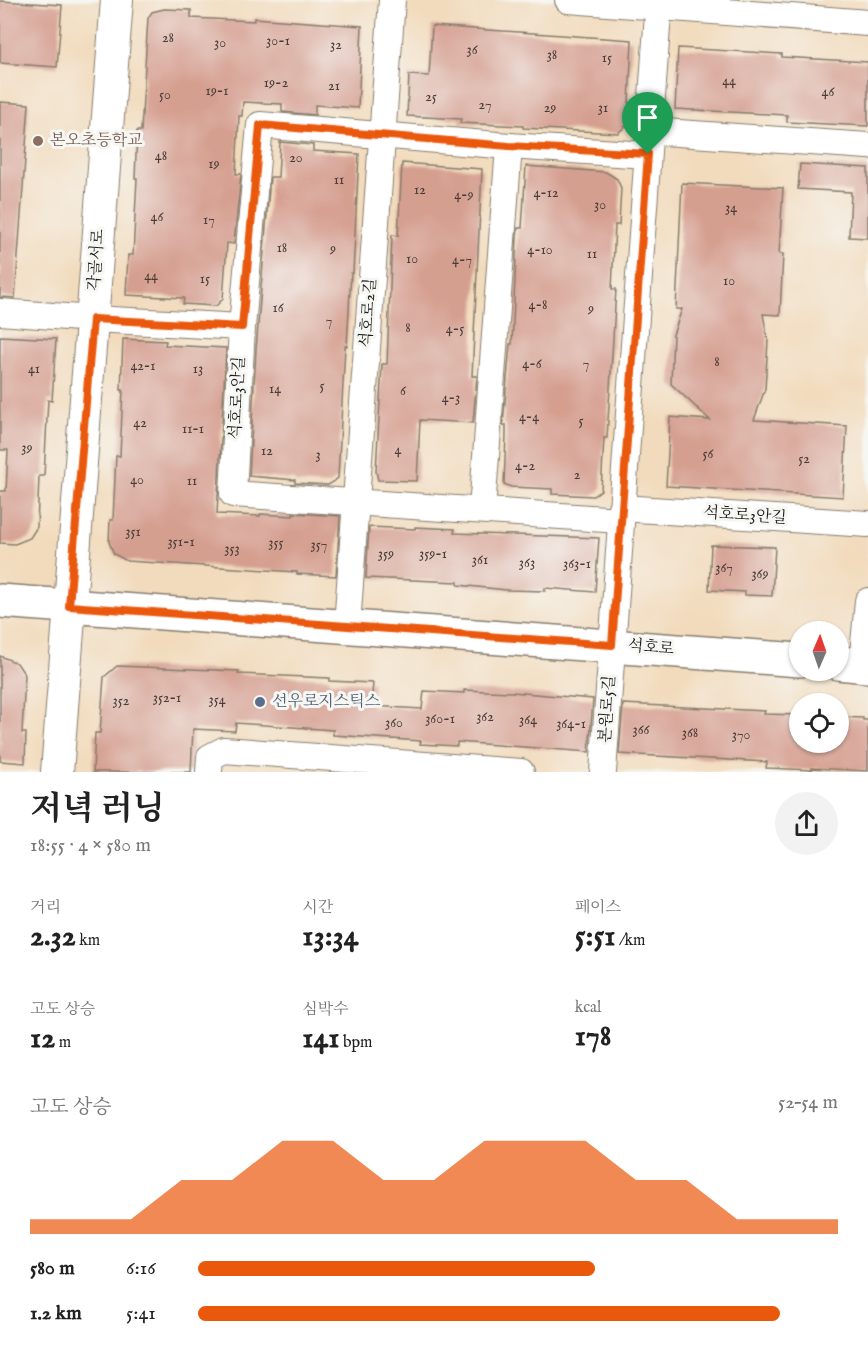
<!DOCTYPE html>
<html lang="ko">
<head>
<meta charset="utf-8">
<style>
	body { margin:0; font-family:"IM FELL English","Noto Serif KR",serif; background:#f2f2f2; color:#222; height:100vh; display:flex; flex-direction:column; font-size:22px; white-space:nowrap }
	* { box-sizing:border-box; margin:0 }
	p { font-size:20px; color:#767676 }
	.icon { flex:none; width:33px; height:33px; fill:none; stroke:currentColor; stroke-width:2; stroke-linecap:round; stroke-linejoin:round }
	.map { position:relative; height:772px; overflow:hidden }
	.details { display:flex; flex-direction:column; background:#fff; flex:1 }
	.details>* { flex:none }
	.needle { width:39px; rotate:2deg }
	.tools { position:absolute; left:789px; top:621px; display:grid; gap:12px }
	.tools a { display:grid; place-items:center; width:60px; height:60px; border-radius:50%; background:#fff; box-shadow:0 2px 4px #0004; font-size:30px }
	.pin { position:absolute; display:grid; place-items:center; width:51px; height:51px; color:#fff; margin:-62px -26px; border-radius:50% 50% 50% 0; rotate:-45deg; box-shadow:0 0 6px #0007 }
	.pin .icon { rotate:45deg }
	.round { display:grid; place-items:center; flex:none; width:63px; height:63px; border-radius:32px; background:#f2f2f2 }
	.head { display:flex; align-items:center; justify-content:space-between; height:102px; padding:0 30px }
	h1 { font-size:33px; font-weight:700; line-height:45px }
	.figures { display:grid; grid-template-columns:repeat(3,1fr); gap:9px; height:102px; padding:6px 30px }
	.figures div { display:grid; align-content:center }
	.figures b { font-size:30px; font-weight:700 }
	.figures small { font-size:16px; font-weight:400 }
	.figures p { font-size:16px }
	.chart { height:168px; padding:12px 30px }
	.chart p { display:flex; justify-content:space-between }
	.chart svg { width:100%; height:108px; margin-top:6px; fill:#ea580c; opacity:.7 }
	ul { padding:0 30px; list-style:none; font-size:20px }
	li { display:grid; grid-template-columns:96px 72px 1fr; align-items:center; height:45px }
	li i { height:15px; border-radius:8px; background:#ea580c }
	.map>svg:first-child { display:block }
	.building { fill:#d59f90 }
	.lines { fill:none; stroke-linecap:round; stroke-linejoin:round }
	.minor-casing { stroke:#877c6c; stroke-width:28 }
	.tertiary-casing { stroke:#877c6c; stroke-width:34 }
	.secondary-casing { stroke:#877c6c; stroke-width:36 }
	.minor { stroke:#fff; stroke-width:26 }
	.tertiary { stroke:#fff; stroke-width:32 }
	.secondary { stroke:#fff; stroke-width:33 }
	.route-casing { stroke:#fff; stroke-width:12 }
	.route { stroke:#ea580c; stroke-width:8 }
	.education-dot { fill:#8d6e63; stroke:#f6f6f2; stroke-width:2 }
	.service-dot { fill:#5c6f8a; stroke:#f6f6f2; stroke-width:2 }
	.labels { text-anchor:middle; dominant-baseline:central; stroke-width:6; stroke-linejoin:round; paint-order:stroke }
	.number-label { font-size:14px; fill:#4a3d39 }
	.education-label { font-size:16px; fill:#785e54; stroke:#f6f6f2; text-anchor:start }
	.street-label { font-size:16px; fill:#1c1c1c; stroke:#f6f6f2 }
	.service-label { font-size:16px; fill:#4e5e75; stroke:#f6f6f2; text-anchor:start }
</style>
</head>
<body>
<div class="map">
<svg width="868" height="772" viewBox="0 0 868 772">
	<rect width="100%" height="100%" fill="#f6f6f2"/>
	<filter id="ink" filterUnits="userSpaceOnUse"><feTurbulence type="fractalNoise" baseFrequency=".0167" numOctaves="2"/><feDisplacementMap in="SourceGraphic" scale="12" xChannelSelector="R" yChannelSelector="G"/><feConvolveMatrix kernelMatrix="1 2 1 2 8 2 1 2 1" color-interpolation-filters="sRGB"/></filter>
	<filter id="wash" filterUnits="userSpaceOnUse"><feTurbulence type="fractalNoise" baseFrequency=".008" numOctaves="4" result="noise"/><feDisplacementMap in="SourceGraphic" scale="24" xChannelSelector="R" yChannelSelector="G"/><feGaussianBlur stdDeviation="1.35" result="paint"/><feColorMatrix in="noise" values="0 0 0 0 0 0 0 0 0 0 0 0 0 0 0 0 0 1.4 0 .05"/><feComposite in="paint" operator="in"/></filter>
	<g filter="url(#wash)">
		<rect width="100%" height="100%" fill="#f2dbbd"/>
		<g id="blocks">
			<g class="building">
				<path d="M 0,1 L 62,5 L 57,67 L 0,63 Z"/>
				<path d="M 164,9 L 191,10 L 191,18 L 254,21 L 254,18 L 362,26 L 358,108 L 315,105 L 315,115 L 282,112 L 282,104 L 243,102 L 242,116 L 239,116 L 236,174 L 241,174 L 234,244 L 227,243 L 223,299 L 216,306 L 183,304 L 184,298 L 126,295 L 128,255 L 133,255 L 137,178 L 135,178 L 137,131 L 141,131 L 148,18 L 152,12 Z"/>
				<path d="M 432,26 L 632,40 L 628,124 L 618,133 L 523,128 L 523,126 L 460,123 L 461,119 L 407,116 L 409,75 L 429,76 Z"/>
				<path d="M 678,48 L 782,54 L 782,57 L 868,62 L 868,126 L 787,122 L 787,115 L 675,109 Z"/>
				<path d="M 0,102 L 29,104 L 15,298 L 0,297 Z"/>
				<path d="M 280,142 L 313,145 L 313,151 L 359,154 L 353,273 L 351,273 L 347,346 L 345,346 L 338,478 L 328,485 L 295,483 L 295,480 L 249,476 L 256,350 L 270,177 L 278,177 Z"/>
				<path d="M 402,163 L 482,169 L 472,376 L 477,376 L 473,423 L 420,420 L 417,481 L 378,480 L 376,471 L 382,364 L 387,364 L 392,235 L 398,236 Z"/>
				<path d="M 800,164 L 868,168 L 868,238 L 849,237 L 851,192 L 798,189 Z"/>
				<path d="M 526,166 L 606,172 L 617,179 L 621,188 L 619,225 L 615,225 L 612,289 L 616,289 L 607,438 L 604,438 L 601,490 L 593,496 L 552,494 L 552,489 L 511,487 L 504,484 L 506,435 L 506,425 L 503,425 L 510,344 L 512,344 L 517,237 L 518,228 L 522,228 Z"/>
				<path d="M 682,183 L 783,188 L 779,254 L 783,254 L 780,315 L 763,314 L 768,341 L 765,389 L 754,420 L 847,426 L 843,497 L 666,486 L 670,417 L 710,420 L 671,384 L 673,335 L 682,309 L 676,309 Z"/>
				<path d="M 0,336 L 56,339 L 52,401 L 48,400 L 44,476 L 39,476 L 37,527 L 30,538 L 15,544 L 0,543 L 0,491 L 6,491 L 8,450 L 0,450 Z"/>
				<path d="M 123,339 L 166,341 L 165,345 L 226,348 L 217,514 L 260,516 L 260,514 L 293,516 L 293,513 L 340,516 L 336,576 L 297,574 L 297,572 L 127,561 L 114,554 L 109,542 L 110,520 L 113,520 L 116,456 L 120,456 L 123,390 L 121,390 Z"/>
				<path d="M 369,527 L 415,529 L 415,527 L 455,529 L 454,533 L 599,538 L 595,592 L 545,588 L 545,591 L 507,590 L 458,585 L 458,582 L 366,578 Z"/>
				<path d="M 711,545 L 775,547 L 772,596 L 745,595 L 745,592 L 709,590 Z"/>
				<path d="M 0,656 L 17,663 L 25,675 L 22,733 L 26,733 L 25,763 L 0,761 Z"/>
				<path d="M 117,666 L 239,671 L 238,674 L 329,678 L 329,681 L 373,683 L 371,706 L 422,709 L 424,691 L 464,693 L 464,690 L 512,692 L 593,699 L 589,752 L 457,742 L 457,746 L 420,744 L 421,741 L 333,735 L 333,730 L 236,723 L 235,731 L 193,729 L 191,772 L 93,772 L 95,733 L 100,733 L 104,677 Z"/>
				<path d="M 623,704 L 765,711 L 764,714 L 800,715 L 800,742 L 838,742 L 838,717 L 863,718 L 863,720 L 868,720 L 868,771 L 812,768 L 812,770 L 766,768 L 767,762 L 619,754 Z"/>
			</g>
		</g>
	</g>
	<g filter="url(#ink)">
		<use href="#blocks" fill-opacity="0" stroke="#877c6c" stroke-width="1.5"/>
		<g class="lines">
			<g class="minor-casing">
				<g id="minor">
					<path d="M 568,0 L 868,23"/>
					<path d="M 649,131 L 868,146"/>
					<path d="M 0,312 L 93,319 L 242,327"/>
					<path d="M 621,508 L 868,524"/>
					<path d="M 482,510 L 509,146"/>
					<path d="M 620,520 L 233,494 L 242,327 L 260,125 L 509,146 L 647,155"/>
					<path d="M 347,626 L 392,0"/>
					<path d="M 862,665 L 868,601"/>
					<path d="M 209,772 L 210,757 L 224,750 L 521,772"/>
					<path d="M 603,772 L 659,0"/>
				</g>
			</g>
			<g class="tertiary-casing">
				<path id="tertiary" d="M 57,772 L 117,0"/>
			</g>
			<g class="secondary-casing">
				<g id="secondary">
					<path d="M 0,601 L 800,660"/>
					<path d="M 838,663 L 868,666"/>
				</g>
			</g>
			<use href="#minor" class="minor"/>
			<use href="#tertiary" class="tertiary"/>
			<use href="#secondary" class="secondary"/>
		</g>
	</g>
	<g class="lines" filter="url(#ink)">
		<g class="route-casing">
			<path id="route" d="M 260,125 L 509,146 L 648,154 L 612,645 L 69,606 L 93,319 L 242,327 Z"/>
		</g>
		<use href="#route" class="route"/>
	</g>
	<circle class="education-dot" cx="38" cy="141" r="6"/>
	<circle class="service-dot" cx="260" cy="702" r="6"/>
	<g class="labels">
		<g class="number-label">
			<text x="168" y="38">28</text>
			<text x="278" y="41">30-1</text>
			<text x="220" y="43">30</text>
			<text x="336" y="45">32</text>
			<text x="472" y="50">36</text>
			<text x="552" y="55">38</text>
			<text x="607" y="58">15</text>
			<text x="729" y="81">44</text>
			<text x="276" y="83">19-2</text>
			<text x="334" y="86">21</text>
			<text x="217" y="91">19-1</text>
			<text x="828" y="92">46</text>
			<text x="165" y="95">50</text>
			<text x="431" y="97">25</text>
			<text x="485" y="105">27</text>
			<text x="550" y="108">29</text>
			<text x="603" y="108">31</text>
			<text x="161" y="156">48</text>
			<text x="296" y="158">20</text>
			<text x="214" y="164">19</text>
			<text x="339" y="180">11</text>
			<text x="420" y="190">12</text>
			<text x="546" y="193">4-12</text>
			<text x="464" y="195">4-9</text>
			<text x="600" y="205">30</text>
			<text x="731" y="208">34</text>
			<text x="157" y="217">46</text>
			<text x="209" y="220">17</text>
			<text x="282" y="248">18</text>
			<text x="333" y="249">9</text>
			<text x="540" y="250">4-10</text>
			<text x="592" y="254">11</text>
			<text x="412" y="259">10</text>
			<text x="462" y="260">4-7</text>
			<text x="151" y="276">44</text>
			<text x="205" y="279">15</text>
			<text x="729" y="281">10</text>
			<text x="538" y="305">4-8</text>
			<text x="278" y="308">16</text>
			<text x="591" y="309">9</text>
			<text x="329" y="321">7</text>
			<text x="408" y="328">8</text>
			<text x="455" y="329">4-5</text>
			<text x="717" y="362">8</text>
			<text x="532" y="364">4-6</text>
			<text x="586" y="364">7</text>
			<text x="143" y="366">42-1</text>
			<text x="34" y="369">41</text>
			<text x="198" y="369">13</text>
			<text x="322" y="386">5</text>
			<text x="275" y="389">14</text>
			<text x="403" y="391">6</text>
			<text x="451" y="398">4-3</text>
			<text x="529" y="417">4-4</text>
			<text x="581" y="421">5</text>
			<text x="140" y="423">42</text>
			<text x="193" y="429">11-1</text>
			<text x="27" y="448">39</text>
			<text x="398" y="450">4</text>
			<text x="267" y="451">12</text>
			<text x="708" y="454">56</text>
			<text x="318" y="455">3</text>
			<text x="804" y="459">52</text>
			<text x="525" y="466">4-2</text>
			<text x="577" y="475">2</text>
			<text x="137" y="480">40</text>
			<text x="192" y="481">11</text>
			<text x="133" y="532">351</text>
			<text x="181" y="542">351-1</text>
			<text x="276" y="543">355</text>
			<text x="319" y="545">357</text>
			<text x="232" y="549">353</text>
			<text x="386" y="554">359</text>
			<text x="433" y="554">359-1</text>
			<text x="480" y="560">361</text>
			<text x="527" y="563">363</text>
			<text x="577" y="564">363-1</text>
			<text x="724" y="568">367</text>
			<text x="760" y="574">369</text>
			<text x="167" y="698">352-1</text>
			<text x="217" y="700">354</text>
			<text x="121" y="701">352</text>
			<text x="485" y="717">362</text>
			<text x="440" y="719">360-1</text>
			<text x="528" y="720">364</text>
			<text x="394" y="723">360</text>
			<text x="571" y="724">364-1</text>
			<text x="641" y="730">366</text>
			<text x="690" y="733">368</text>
			<text x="741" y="735">370</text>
		</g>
		<g class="education-label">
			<text x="50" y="141">본오초등학교</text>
		</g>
		<g class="street-label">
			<text transform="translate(97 260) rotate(-86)">각골서로</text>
			<text transform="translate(369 313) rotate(-86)">석호로2길</text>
			<text transform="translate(238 398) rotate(-87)">석호로3안길</text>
			<text transform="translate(745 516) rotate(4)">석호로3안길</text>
			<text transform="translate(651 648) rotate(5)">석호로</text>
			<text transform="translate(608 709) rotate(-86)">본원로5길</text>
		</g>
		<g class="service-label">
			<text x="272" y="702">선우로지스틱스</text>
		</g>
	</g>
</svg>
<div class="tools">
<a><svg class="needle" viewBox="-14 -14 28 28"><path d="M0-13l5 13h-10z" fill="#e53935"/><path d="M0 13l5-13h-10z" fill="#767676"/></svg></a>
<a><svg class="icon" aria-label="locate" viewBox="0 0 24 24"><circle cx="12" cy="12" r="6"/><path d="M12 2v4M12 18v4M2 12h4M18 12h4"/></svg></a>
</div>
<div class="pin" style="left:648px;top:154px;background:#1e9e55"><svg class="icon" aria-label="arrive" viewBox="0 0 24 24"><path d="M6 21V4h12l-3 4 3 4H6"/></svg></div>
</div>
<section class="details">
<div class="head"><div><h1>저녁 러닝</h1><p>18:55 · 4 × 580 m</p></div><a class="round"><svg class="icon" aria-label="share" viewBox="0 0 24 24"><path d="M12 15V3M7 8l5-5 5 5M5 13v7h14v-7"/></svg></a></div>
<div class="figures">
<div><p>거리</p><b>2.32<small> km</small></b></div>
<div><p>시간</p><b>13:34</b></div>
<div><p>페이스</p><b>5:51<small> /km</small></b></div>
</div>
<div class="figures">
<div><p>고도 상승</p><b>12<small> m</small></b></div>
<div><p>심박수</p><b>141<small> bpm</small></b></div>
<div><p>kcal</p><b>178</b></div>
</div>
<div class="chart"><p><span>고도 상승</span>52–54 m</p>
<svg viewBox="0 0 160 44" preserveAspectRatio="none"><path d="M0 44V38L10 38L20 38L30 22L40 22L50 6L60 6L70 22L80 22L90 6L100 6L110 6L120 22L130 22L140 38L150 38L160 38V44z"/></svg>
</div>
<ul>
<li><b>580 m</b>6:16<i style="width:62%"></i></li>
<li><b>1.2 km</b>5:41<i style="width:91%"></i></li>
</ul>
</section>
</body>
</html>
